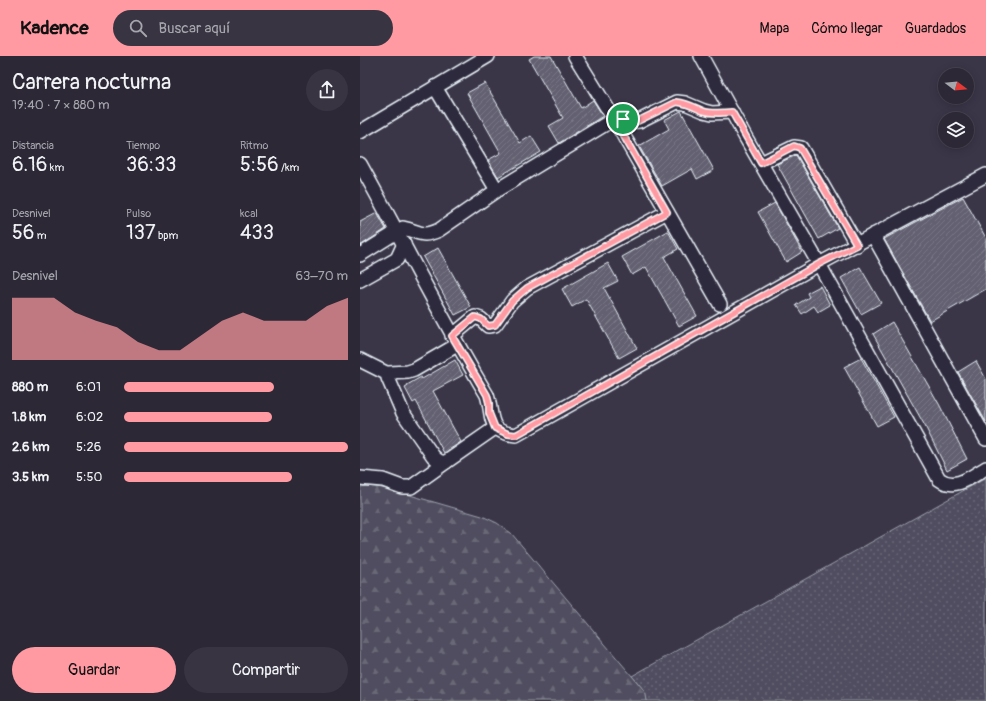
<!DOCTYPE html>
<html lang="es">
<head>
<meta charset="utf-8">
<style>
	body { margin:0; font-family:Pangolin,sans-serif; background:#383442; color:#f1f3f6; height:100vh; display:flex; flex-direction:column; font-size:15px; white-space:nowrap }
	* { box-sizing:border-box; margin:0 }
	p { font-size:13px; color:#a6a6ad }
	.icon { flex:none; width:22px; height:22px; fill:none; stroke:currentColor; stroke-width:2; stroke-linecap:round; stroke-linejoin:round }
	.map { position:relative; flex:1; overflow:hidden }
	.details { display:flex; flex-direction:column; background:#2c2836; width:360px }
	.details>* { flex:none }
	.needle { width:26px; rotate:106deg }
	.buttons { position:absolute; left:578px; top:12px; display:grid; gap:8px }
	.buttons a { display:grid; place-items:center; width:36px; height:36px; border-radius:50%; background:#2c2836; box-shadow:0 2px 10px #0003,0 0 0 1px #484451; font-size:20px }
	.pin { position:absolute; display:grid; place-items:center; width:34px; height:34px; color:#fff; margin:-17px; border:2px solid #fff; border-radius:50%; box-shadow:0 1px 4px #0007 }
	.round { display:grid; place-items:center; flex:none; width:42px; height:42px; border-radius:21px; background:#383442 }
	.overview { display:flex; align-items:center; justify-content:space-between; height:68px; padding:0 12px }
	h1 { font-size:22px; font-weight:600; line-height:30px }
	.stats { display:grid; grid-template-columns:repeat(3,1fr); gap:6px; height:68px; padding:4px 12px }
	.stats div { display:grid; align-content:center }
	.stats b { font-size:20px; font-weight:600 }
	.stats small { font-size:11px; font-weight:400 }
	.stats p { font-size:11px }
	.chart { height:112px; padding:8px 12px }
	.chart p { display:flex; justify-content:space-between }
	.chart svg { width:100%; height:72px; margin-top:4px; fill:#ff9aa2; opacity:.7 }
	.button { display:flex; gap:8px; margin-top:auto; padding:8px 12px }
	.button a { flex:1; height:46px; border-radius:24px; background:#ff9aa2; color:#111; font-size:16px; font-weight:600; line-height:46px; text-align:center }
	.button a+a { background:#383442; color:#f1f3f6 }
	ul { padding:0 12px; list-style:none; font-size:13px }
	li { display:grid; grid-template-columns:64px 48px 1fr; align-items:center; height:30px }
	li i { height:10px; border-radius:5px; background:#ff9aa2 }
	header { display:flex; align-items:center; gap:24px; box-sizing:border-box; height:56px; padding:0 20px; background:#ff9aa2; color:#111 }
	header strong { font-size:19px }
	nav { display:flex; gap:22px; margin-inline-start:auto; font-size:14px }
	.search { width:280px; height:36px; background:#383442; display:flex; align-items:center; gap:10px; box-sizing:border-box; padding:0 14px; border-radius:22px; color:#a6a6ad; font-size:15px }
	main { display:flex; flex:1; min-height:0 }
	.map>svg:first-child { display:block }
	.grass { fill:url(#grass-dots); stroke:#9ca0ac }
	.forest { fill:url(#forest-firs); stroke:#9ca0ac }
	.building { fill:url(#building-hatch); stroke:#e8f1f8 }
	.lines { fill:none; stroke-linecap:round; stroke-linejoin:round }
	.minor-casing { stroke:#e8f1f8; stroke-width:16 }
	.minor { stroke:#2f2a3d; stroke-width:13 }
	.route-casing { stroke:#fff; stroke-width:8 }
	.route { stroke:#ff9aa2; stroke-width:5 }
</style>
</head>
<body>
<header>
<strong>Kadence</strong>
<div class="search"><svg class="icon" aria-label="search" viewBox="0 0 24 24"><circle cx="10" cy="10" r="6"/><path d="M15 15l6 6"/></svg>Buscar aquí</div>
<nav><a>Mapa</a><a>Cómo llegar</a><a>Guardados</a></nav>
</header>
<main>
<section class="details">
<div class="overview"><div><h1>Carrera nocturna</h1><p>19:40 · 7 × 880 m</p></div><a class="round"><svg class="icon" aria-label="share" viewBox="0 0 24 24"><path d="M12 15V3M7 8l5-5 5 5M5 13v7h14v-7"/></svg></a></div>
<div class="stats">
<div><p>Distancia</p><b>6.16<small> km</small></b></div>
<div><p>Tiempo</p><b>36:33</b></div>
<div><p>Ritmo</p><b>5:56<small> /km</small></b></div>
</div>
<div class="stats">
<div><p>Desnivel</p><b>56<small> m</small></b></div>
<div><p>Pulso</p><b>137<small> bpm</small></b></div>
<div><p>kcal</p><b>433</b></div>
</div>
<div class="chart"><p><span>Desnivel</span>63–70 m</p>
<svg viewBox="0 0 160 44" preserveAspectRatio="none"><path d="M0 44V6L10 6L20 6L30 15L40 20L50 24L60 33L70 38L80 38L90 29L100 20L110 15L120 20L130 20L140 20L150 11L160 6V44z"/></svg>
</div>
<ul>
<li><b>880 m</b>6:01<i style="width:67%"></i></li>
<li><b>1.8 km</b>6:02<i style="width:66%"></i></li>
<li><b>2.6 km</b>5:26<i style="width:100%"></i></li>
<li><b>3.5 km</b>5:50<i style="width:75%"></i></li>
</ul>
<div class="button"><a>Guardar</a><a>Compartir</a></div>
</section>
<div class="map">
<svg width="626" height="645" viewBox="0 0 626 645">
	<defs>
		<pattern id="grass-dots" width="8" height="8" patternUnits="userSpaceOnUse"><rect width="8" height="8" fill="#504e5f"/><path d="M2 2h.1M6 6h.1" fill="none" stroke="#696877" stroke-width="1.8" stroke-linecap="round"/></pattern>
		<pattern id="forest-firs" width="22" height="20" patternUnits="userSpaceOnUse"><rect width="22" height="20" fill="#504e5f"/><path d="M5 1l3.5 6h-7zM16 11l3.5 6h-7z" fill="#696877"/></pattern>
		<pattern id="building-hatch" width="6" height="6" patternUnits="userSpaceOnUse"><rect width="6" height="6" fill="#636171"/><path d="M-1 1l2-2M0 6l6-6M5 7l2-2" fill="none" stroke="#797886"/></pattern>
	</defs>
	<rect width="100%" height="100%" fill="#3a3648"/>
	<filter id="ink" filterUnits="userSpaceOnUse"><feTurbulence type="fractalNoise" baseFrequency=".025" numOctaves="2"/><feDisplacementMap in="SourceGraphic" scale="8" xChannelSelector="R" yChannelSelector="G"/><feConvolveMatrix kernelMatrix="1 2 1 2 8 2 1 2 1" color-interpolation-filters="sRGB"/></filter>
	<g filter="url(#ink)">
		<path class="grass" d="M 626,422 L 626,645 L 287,645 C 285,634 279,628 272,620 Z"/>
		<path class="forest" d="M 8,430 L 29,433 L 122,460 L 137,467 L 151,477 L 283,633 L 286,639 L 287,645 L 0,645 L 0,431 Z"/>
		<g class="building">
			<path d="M 174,0 L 191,0 L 221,52 L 233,44 L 243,60 L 199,87 L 189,70 L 203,62 L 169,3 Z"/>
			<path d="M 125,27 L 160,87 L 171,80 L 181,96 L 138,121 L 128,104 L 141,97 L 107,37 Z"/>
			<path d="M 321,55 L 354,114 L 337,123 L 332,113 L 302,130 L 279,90 L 309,73 L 304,64 Z"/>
			<path d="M 436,99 L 478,172 L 459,183 L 417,108 Z"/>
			<path d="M 603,141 L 626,182 L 626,233 L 570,265 L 524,183 Z"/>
			<path d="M 415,147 L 442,196 L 426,206 L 398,156 Z"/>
			<path d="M 17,157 L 26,173 L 0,190 L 0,166 Z"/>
			<path d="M 308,175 L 318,193 L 304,201 L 337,260 L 319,270 L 286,211 L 272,219 L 262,201 Z"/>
			<path d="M 78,192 L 111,251 L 95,259 L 63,201 Z"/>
			<path d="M 248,207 L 258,225 L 244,232 L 277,292 L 259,302 L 226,243 L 212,251 L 202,233 Z"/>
			<path d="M 500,211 L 521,247 L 501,258 L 481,222 Z"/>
			<path d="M 460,230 L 470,249 L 458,256 L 454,250 L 442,258 L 436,249 L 449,241 L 447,237 Z"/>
			<path d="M 532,266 L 579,348 L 607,403 L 587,414 L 565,370 L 513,278 Z"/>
			<path d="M 501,302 L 534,361 L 517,370 L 484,311 Z"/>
			<path d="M 95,304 L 103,319 L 73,335 L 101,386 L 84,397 L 56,345 L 53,347 L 45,332 L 48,330 L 47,329 L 61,321 L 62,323 Z"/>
			<path d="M 616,305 L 626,323 L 626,366 L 598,316 Z"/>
		</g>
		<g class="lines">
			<g class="minor-casing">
				<g id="minor">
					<path d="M 215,0 L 254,63 L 360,248"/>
					<path d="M 341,0 L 386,82 L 459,208 L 579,423 C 595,435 611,421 626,412"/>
					<path d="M 75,31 L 137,134"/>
					<path d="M 0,76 L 128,0"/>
					<path d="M 401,107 L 434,91 L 441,92 L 497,189"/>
					<path d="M 0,108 C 43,185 82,264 127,339 C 134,361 126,376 156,379 L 459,208 L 626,119"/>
					<path d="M 513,179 L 626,383"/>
					<path d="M 0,199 L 43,172 C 61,176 61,182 79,174 L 137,134 L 254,63 C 263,63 270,66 279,65 L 317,46 L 325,47 L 344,55 L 352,57 L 372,56"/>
					<path d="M 0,224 L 37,203 L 44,188"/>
					<path d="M 92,280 L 115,261 L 121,263 L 128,270 L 135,269 L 152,245 L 167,232 L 307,156"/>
					<path d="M 97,289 L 54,314 L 48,316 L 29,317 L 28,322 L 43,357 L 73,400 C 77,404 80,407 86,406 L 135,372"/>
					<path d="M 0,304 L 28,318"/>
					<path d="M 0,422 L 23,424 L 42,431 L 51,431 L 86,406"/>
				</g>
			</g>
			<use href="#minor" class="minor"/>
		</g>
	</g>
	<g class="lines" filter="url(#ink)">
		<g class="route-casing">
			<path id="route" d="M 317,46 C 327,47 334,51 343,55 C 352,58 362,57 372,56 L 401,107 L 434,90 L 440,92 L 497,189 L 459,208 L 156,379 L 148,378 L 135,372 L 129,357 L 129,347 L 127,339 L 92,280 L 115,261 L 121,263 L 128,270 L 135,269 L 152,245 L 167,232 L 307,156 L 254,63 C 263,63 270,66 278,65 Z"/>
		</g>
		<use href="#route" class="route"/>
	</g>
</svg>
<div class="buttons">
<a><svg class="needle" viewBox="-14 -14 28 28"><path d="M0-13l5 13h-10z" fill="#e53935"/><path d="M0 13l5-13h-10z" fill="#a6a6ad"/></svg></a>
<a><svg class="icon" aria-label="layers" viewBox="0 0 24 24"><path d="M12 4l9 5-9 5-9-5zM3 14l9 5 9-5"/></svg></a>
</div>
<div class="pin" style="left:263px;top:63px;background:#1e9e55"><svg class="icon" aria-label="arrive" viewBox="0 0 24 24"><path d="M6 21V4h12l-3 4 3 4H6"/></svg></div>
</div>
</main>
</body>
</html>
